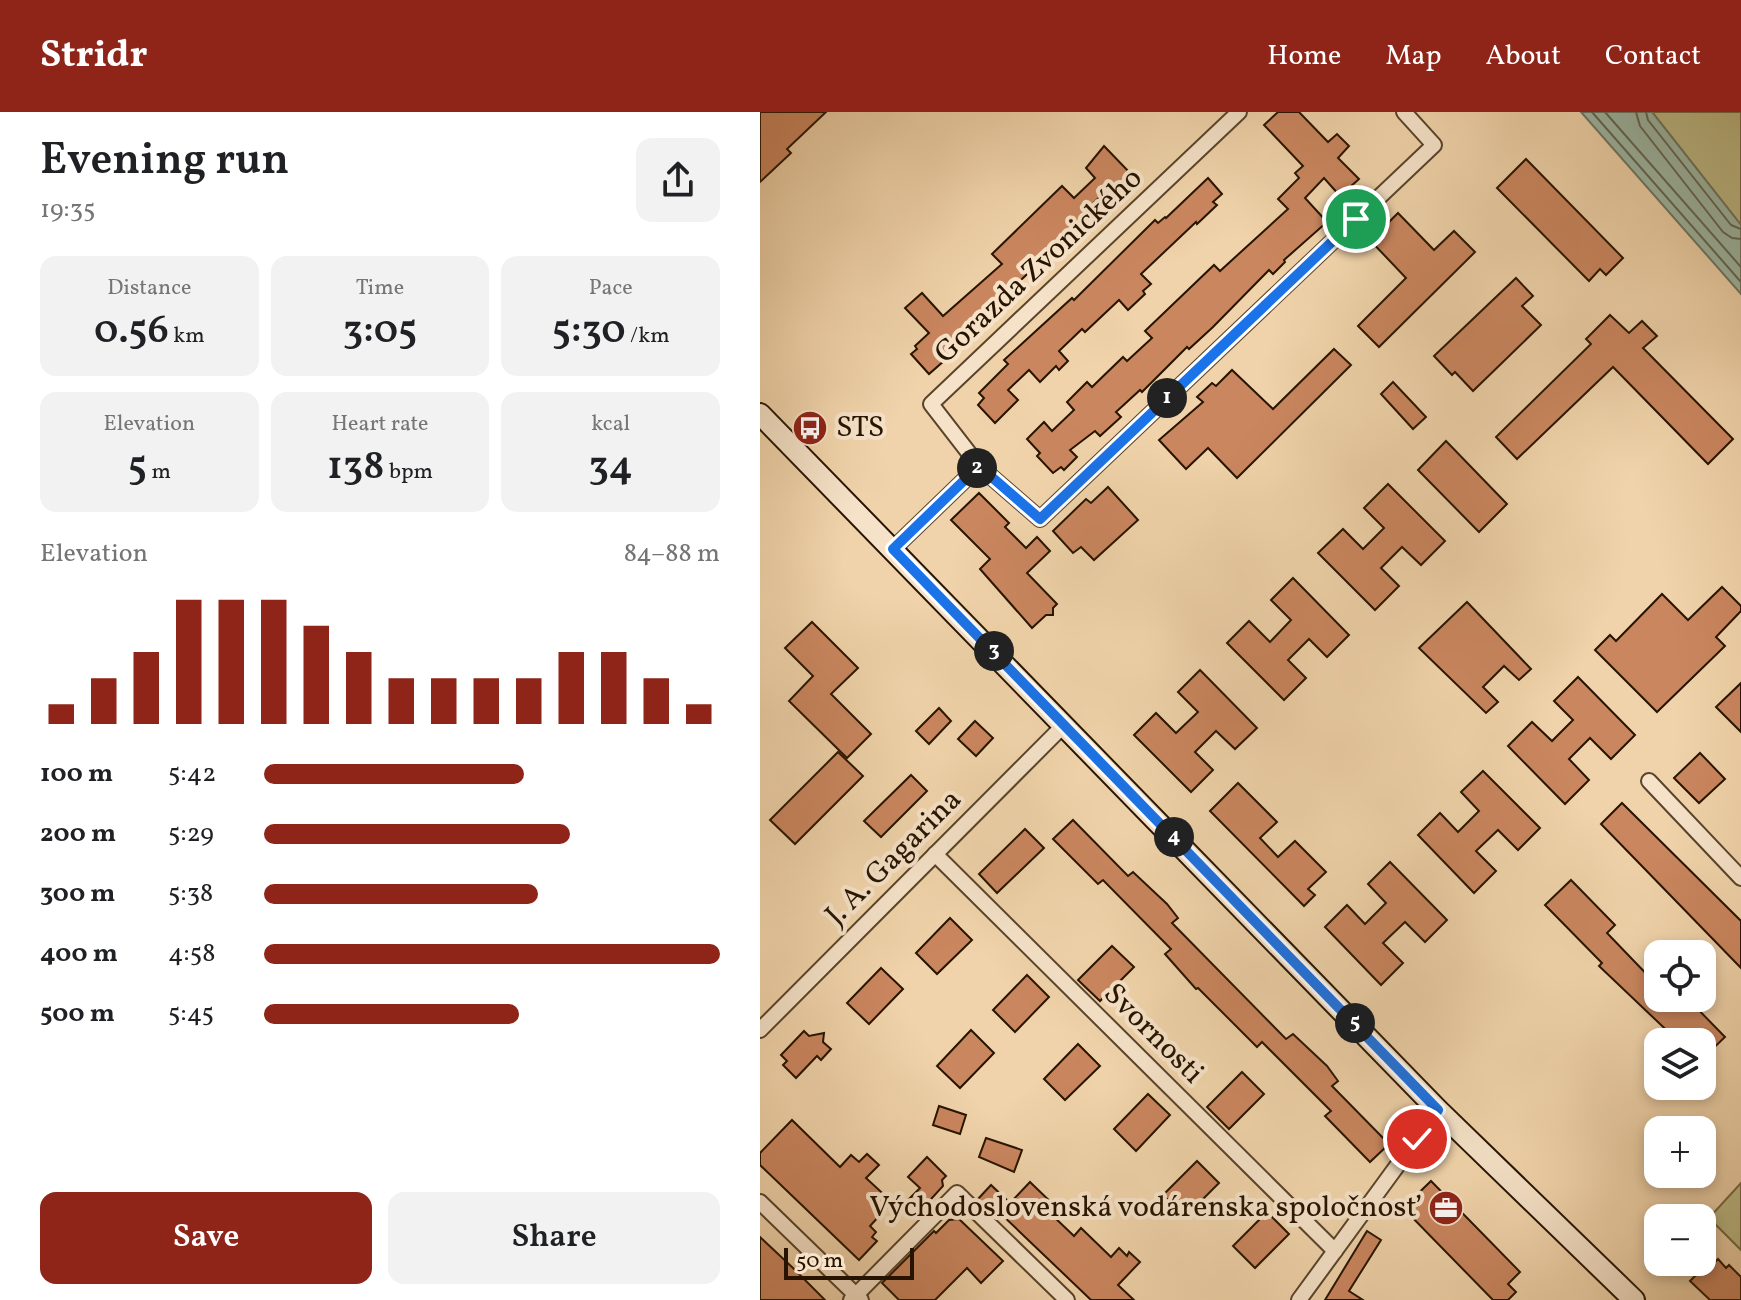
<!DOCTYPE html>
<html lang="en">
<head>
<meta charset="utf-8">
<style>
	body { margin:0; font-family:Vollkorn,serif; background:#f2f2f2; color:#202124; height:100vh; display:flex; flex-direction:column; font-size:30px; white-space:nowrap }
	* { box-sizing:border-box; margin:0 }
	p { font-size:26px; color:#757577 }
	.icon { flex:none; width:44px; height:44px; fill:none; stroke:currentColor; stroke-width:2; stroke-linecap:round; stroke-linejoin:round }
	.map { position:relative; flex:1; overflow:hidden }
	.sheet { display:flex; flex-direction:column; background:#fff; width:760px }
	.sheet>* { flex:none }
	.buttons { position:absolute; left:884px; top:828px; display:grid; gap:16px }
	.buttons a { display:grid; place-items:center; width:72px; height:72px; border-radius:16px; background:#fff; box-shadow:0 4px 12px #0003; font-size:40px }
	.scale { position:absolute; left:24px; bottom:20px; width:130px; box-sizing:border-box; padding-left:8px; border:4px solid #271400; border-top:0; font-size:22px; line-height:28px; white-space:nowrap; color:#271400; -webkit-text-stroke:6px #f5e2c8; paint-order:stroke }
	.pin { position:absolute; display:grid; place-items:center; width:68px; height:68px; color:#fff; margin:-34px; border:4px solid #fff; border-radius:50%; box-shadow:0 2px 8px #0007 }
	.km { position:absolute; width:40px; height:40px; margin:-20px; border-radius:50%; background:#222; color:#fff; font-size:22px; line-height:40px; text-align:center }
	.round { display:grid; place-items:center; flex:none; width:84px; height:84px; border-radius:16px; background:#f2f2f2 }
	.headline { display:flex; align-items:center; justify-content:space-between; height:136px; padding:0 40px }
	h1 { font-size:44px; font-weight:600; line-height:60px }
	.stats { display:grid; grid-template-columns:repeat(3,1fr); gap:12px; height:136px; padding:8px 40px }
	.stats div { display:grid; align-content:center; border-radius:16px; background:#f2f2f2; text-align:center }
	.stats b { font-size:40px; font-weight:600 }
	.stats small { font-size:22px; font-weight:400 }
	.stats p { font-size:22px }
	.chart { height:224px; padding:16px 40px }
	.chart p { display:flex; justify-content:space-between }
	.chart svg { width:100%; height:144px; margin-top:8px; stroke:#8f2418; stroke-width:6 }
	.primary-button { display:flex; gap:16px; margin-top:auto; padding:16px 40px }
	.primary-button a { flex:1; height:92px; border-radius:16px; background:#8f2418; color:#fff; font-size:32px; font-weight:600; line-height:92px; text-align:center }
	.primary-button a+a { background:#f2f2f2; color:#202124 }
	ul { padding:0 40px; list-style:none; font-size:26px }
	li { display:grid; grid-template-columns:128px 96px 1fr; align-items:center; height:60px }
	li i { height:20px; border-radius:10px; background:#8f2418 }
	header { display:flex; align-items:center; gap:48px; box-sizing:border-box; height:112px; padding:0 40px; background:#8f2418; color:#fff }
	header strong { font-size:38px }
	nav { display:flex; gap:44px; margin-inline-start:auto; font-size:28px }
	main { display:flex; flex:1; min-height:0 }
	.map>svg:first-child { display:block }
	.green { fill:#bcbb86; stroke:#726843; stroke-width:2 }
	.water { fill:#9bb8a6; stroke:#6d7664; stroke-width:2 }
	.lines { fill:none; stroke-linecap:round; stroke-linejoin:round }
	.shore { stroke:#616653; stroke-width:2 }
	.building { fill:#ca865f; stroke:#271400; stroke-width:2 }
	.street-casing { stroke:#59442a; stroke-width:18 }
	.secondary-casing { stroke:#271400; stroke-width:24 }
	.street { stroke:#f5e2c8; stroke-width:14 }
	.secondary { stroke:#f5e2c8; stroke-width:20 }
	.route-casing { stroke:#fff; stroke-width:16 }
	.route { stroke:#1a73e8; stroke-width:10 }
	.labels { text-anchor:middle; dominant-baseline:central; stroke-width:8; stroke-linejoin:round; paint-order:stroke }
	.street-label { font-size:30px; fill:#271400; stroke:#f5e2c8 }
	.poi-label { font-size:30px; fill:#271400; stroke:#f5e2c8; text-anchor:start }
</style>
</head>
<body>
<header>
<strong>Stridr</strong>
<nav><a>Home</a><a>Map</a><a>About</a><a>Contact</a></nav>
</header>
<main>
<section class="sheet">
<div class="headline"><div><h1>Evening run</h1><p>19:35</p></div><a class="round"><svg class="icon" aria-label="share" viewBox="0 0 24 24"><path d="M12 15V3M7 8l5-5 5 5M5 13v7h14v-7"/></svg></a></div>
<div class="stats">
<div><p>Distance</p><b>0.56<small> km</small></b></div>
<div><p>Time</p><b>3:05</b></div>
<div><p>Pace</p><b>5:30<small> /km</small></b></div>
</div>
<div class="stats">
<div><p>Elevation</p><b>5<small> m</small></b></div>
<div><p>Heart rate</p><b>138<small> bpm</small></b></div>
<div><p>kcal</p><b>34</b></div>
</div>
<div class="chart"><p><span>Elevation</span>84–88 m</p>
<svg viewBox="0 0 160 44" preserveAspectRatio="none"><path d="M5 44V38M15 44V30M25 44V22M35 44V6M45 44V6M55 44V6M65 44V14M75 44V22M85 44V30M95 44V30M105 44V30M115 44V30M125 44V22M135 44V22M145 44V30M155 44V38"/></svg>
</div>
<ul>
<li><b>100 m</b>5:42<i style="width:57%"></i></li>
<li><b>200 m</b>5:29<i style="width:67%"></i></li>
<li><b>300 m</b>5:38<i style="width:60%"></i></li>
<li><b>400 m</b>4:58<i style="width:100%"></i></li>
<li><b>500 m</b>5:45<i style="width:56%"></i></li>
</ul>
<div class="primary-button"><a>Save</a><a>Share</a></div>
</section>
<div class="map">
<svg width="981" height="1188" viewBox="0 0 981 1188">
	<rect width="100%" height="100%" fill="#f0d3aa"/>
	<filter id="stains"><feTurbulence type="fractalNoise" baseFrequency=".0025" numOctaves="4"/><feColorMatrix values="0 0 0 0 .2 0 0 0 0 .09 0 0 0 0 .02 0 0 0 .5 -.17"/></filter>
	<radialGradient id="worn" r=".72"><stop offset=".6" stop-color="#630" stop-opacity="0"/><stop offset="1" stop-color="#630" stop-opacity=".3"/></radialGradient>
	<g class="green">
		<path d="M 892,0 L 981,0 L 981,113 Z"/>
		<path d="M 981,1071 L 981,1138 L 949,1106 Z"/>
	</g>
	<path class="water" d="M 821,0 L 892,0 L 981,113 L 981,182 Z"/>
	<g class="lines">
		<g class="shore">
			<path d="M 832,0 L 981,170"/>
			<path d="M 845,0 L 981,155"/>
			<path d="M 876,0 L 880,14 L 963,120 L 972,126 L 981,127"/>
			<path d="M 886,0 L 888,8 L 971,113 L 981,117"/>
		</g>
	</g>
	<g class="building">
		<path d="M 0,0 L 66,0 L 27,37 L 31,41 L 0,70 Z"/>
		<path d="M 518,0 L 539,0 L 568,30 L 577,22 L 589,34 L 578,46 L 599,67 L 580,84 L 564,66 L 545,86 L 567,110 L 524,148 L 525,150 L 513,162 L 509,158 L 453,215 L 429,237 L 427,235 L 382,280 L 380,278 L 356,300 L 361,305 L 340,324 L 335,319 L 310,338 L 317,345 L 304,358 L 301,355 L 293,361 L 277,344 L 280,341 L 267,327 L 284,310 L 292,319 L 314,298 L 307,290 L 327,270 L 332,275 L 363,245 L 367,249 L 392,226 L 385,219 L 454,153 L 460,159 L 528,97 L 518,87 L 539,66 L 535,61 L 543,54 L 504,13 Z"/>
		<path d="M 344,34 L 372,63 L 357,78 L 353,74 L 349,76 L 322,102 L 327,106 L 244,184 L 248,188 L 234,201 L 236,203 L 218,219 L 214,214 L 190,237 L 192,239 L 185,248 L 169,262 L 151,242 L 157,237 L 155,234 L 169,221 L 145,196 L 162,181 L 183,204 L 242,152 L 232,142 L 302,74 L 314,86 L 335,66 L 326,56 Z"/>
		<path d="M 766,47 L 863,146 L 846,163 L 840,157 L 829,169 L 737,76 Z"/>
		<path d="M 448,66 L 462,82 L 453,90 L 457,93 L 437,112 L 436,110 L 381,162 L 391,172 L 383,179 L 385,182 L 368,198 L 359,188 L 325,220 L 322,217 L 299,239 L 308,249 L 299,258 L 296,254 L 280,270 L 269,258 L 248,278 L 258,288 L 235,311 L 218,293 L 224,286 L 219,281 L 248,252 L 244,248 L 312,186 L 314,188 L 395,108 L 398,111 L 405,105 L 406,106 Z"/>
		<path d="M 638,101 L 674,138 L 694,119 L 715,140 L 619,235 L 598,214 L 646,166 L 607,125 L 622,110 L 625,114 Z"/>
		<path d="M 756,166 L 773,184 L 762,194 L 781,213 L 713,279 L 695,260 L 692,263 L 674,244 Z"/>
		<path d="M 850,203 L 869,221 L 882,209 L 897,224 L 883,236 L 973,327 L 948,352 L 853,255 L 757,347 L 736,325 L 831,232 L 826,227 Z"/>
		<path d="M 574,237 L 591,253 L 477,366 L 448,336 L 426,357 L 399,328 L 443,290 L 437,285 L 452,271 L 456,274 L 472,258 L 513,297 Z"/>
		<path d="M 633,270 L 666,305 L 653,317 L 621,282 Z"/>
		<path d="M 686,329 L 747,392 L 719,420 L 658,358 Z"/>
		<path d="M 628,372 L 685,429 L 661,453 L 642,435 L 621,456 L 639,474 L 615,498 L 558,441 L 583,417 L 603,437 L 624,416 L 604,396 Z"/>
		<path d="M 348,375 L 378,408 L 334,448 L 321,435 L 313,441 L 293,419 L 326,387 L 331,391 Z"/>
		<path d="M 219,381 L 249,411 L 245,415 L 266,436 L 277,425 L 290,439 L 267,461 L 297,492 L 293,496 L 293,503 L 286,503 L 272,516 L 220,457 L 230,447 L 191,408 Z"/>
		<path d="M 533,466 L 589,523 L 567,545 L 549,527 L 528,548 L 546,566 L 524,588 L 467,531 L 489,509 L 510,530 L 531,508 L 511,488 Z"/>
		<path d="M 962,475 L 981,494 L 981,499 L 956,525 L 965,534 L 897,600 L 835,538 L 850,523 L 856,529 L 902,482 L 928,508 Z"/>
		<path d="M 707,490 L 771,557 L 759,568 L 744,554 L 723,575 L 738,590 L 726,601 L 659,536 Z"/>
		<path d="M 52,510 L 98,556 L 71,582 L 111,622 L 87,646 L 29,589 L 53,564 L 25,536 Z"/>
		<path d="M 440,558 L 497,616 L 475,637 L 456,619 L 435,640 L 453,658 L 431,680 L 374,623 L 396,601 L 416,621 L 438,600 L 418,580 Z"/>
		<path d="M 818,565 L 875,623 L 851,647 L 830,626 L 809,647 L 829,668 L 805,692 L 748,634 L 772,610 L 792,629 L 813,608 L 794,589 Z"/>
		<path d="M 981,571 L 981,620 L 956,595 Z"/>
		<path d="M 179,596 L 191,609 L 169,632 L 156,619 Z"/>
		<path d="M 215,609 L 233,626 L 216,644 L 198,627 Z"/>
		<path d="M 78,640 L 103,664 L 35,732 L 10,708 Z"/>
		<path d="M 940,641 L 965,667 L 939,691 L 914,666 Z"/>
		<path d="M 723,659 L 780,716 L 758,738 L 738,718 L 716,739 L 736,759 L 714,781 L 658,723 L 680,701 L 698,720 L 719,699 L 701,680 Z"/>
		<path d="M 151,663 L 167,679 L 121,725 L 104,709 Z"/>
		<path d="M 478,671 L 517,710 L 500,726 L 518,745 L 535,729 L 566,760 L 548,777 L 555,783 L 544,794 L 450,699 Z"/>
		<path d="M 862,691 L 981,809 L 981,856 L 841,712 Z"/>
		<path d="M 313,708 L 368,764 L 373,760 L 407,792 L 418,806 L 412,811 L 526,927 L 533,922 L 567,954 L 578,969 L 572,974 L 629,1032 L 610,1050 L 565,1004 L 571,999 L 502,930 L 497,935 L 438,876 L 436,877 L 405,842 L 411,837 L 343,768 L 338,772 L 293,727 Z"/>
		<path d="M 265,717 L 284,736 L 237,781 L 219,762 Z"/>
		<path d="M 630,750 L 687,808 L 665,830 L 645,810 L 623,831 L 643,851 L 621,873 L 565,815 L 587,793 L 605,812 L 626,791 L 608,772 Z"/>
		<path d="M 811,768 L 855,813 L 847,821 L 898,874 L 898,886 L 927,886 L 965,925 L 942,947 L 942,930 L 919,930 L 839,854 L 842,851 L 785,793 Z"/>
		<path d="M 190,806 L 212,828 L 177,862 L 156,841 Z"/>
		<path d="M 352,834 L 374,855 L 340,889 L 318,868 Z"/>
		<path d="M 121,856 L 143,877 L 109,912 L 87,891 Z"/>
		<path d="M 267,863 L 289,885 L 255,920 L 233,898 Z"/>
		<path d="M 211,918 L 234,941 L 200,976 L 177,954 Z"/>
		<path d="M 44,919 L 49,924 L 64,921 L 63,930 L 71,937 L 61,948 L 57,944 L 36,966 L 23,953 L 27,949 L 21,943 Z"/>
		<path d="M 318,932 L 340,954 L 305,988 L 284,967 Z"/>
		<path d="M 482,960 L 504,982 L 469,1017 L 447,995 Z"/>
		<path d="M 388,982 L 410,1003 L 376,1039 L 354,1017 Z"/>
		<path d="M 179,994 L 206,1003 L 200,1022 L 173,1013 Z"/>
		<path d="M 32,1008 L 80,1055 L 91,1043 L 99,1050 L 107,1042 L 119,1053 L 106,1066 L 132,1090 L 110,1114 L 116,1120 L 112,1125 L 117,1129 L 99,1148 L 0,1053 L 0,1041 Z"/>
		<path d="M 226,1026 L 262,1038 L 254,1060 L 219,1045 Z"/>
		<path d="M 167,1045 L 186,1064 L 182,1068 L 183,1074 L 161,1098 L 149,1087 L 160,1076 L 148,1065 Z"/>
		<path d="M 437,1049 L 459,1071 L 425,1105 L 403,1083 Z"/>
		<path d="M 671,1069 L 760,1160 L 748,1172 L 756,1180 L 748,1188 L 733,1188 L 643,1096 Z"/>
		<path d="M 270,1070 L 298,1097 L 292,1103 L 314,1124 L 321,1116 L 351,1145 L 359,1136 L 367,1144 L 369,1140 L 380,1150 L 358,1173 L 374,1188 L 331,1188 L 239,1100 L 235,1103 L 218,1087 L 231,1073 L 250,1091 Z"/>
		<path d="M 507,1100 L 529,1122 L 495,1156 L 473,1134 Z"/>
		<path d="M 199,1107 L 243,1149 L 221,1171 L 207,1156 L 175,1188 L 139,1188 L 122,1171 L 174,1119 L 176,1121 L 189,1108 Z"/>
		<path d="M 607,1119 L 621,1128 L 589,1179 L 603,1188 L 565,1188 Z"/>
		<path d="M 0,1125 L 33,1156 L 65,1188 L 0,1188 Z"/>
		<path d="M 958,1147 L 966,1156 L 969,1153 L 981,1165 L 981,1188 L 950,1188 L 930,1169 L 944,1155 L 947,1158 Z"/>
	</g>
	<g class="lines">
		<g class="street-casing">
			<g id="street">
				<path d="M 219,354 L 280,407 L 674,33 L 644,0"/>
				<path d="M 133,437 L 219,354 L 171,292 L 479,0"/>
				<path d="M 889,669 L 981,766"/>
				<path d="M 175,742 L 575,1139"/>
				<path d="M 0,918 L 305,612"/>
				<path d="M 0,1090 L 101,1188"/>
				<path d="M 91,1188 L 197,1081 L 307,1188"/>
				<path d="M 539,1188 L 678,998"/>
			</g>
		</g>
		<g class="secondary-casing">
			<path id="secondary" d="M 0,302 L 678,998 L 874,1188"/>
		</g>
		<use href="#street" class="street"/>
		<use href="#secondary" class="secondary"/>
	</g>
	<g class="lines">
		<g class="route-casing">
			<path id="route" d="M 596,107 L 280,407 L 219,354 L 133,437 L 678,998 L 657,1027"/>
		</g>
		<use href="#route" class="route"/>
	</g>
	<defs>
		<g id="bus-disc" transform="scale(1.8)"><circle r="9.5" fill="#8f2418" stroke="#f5e2c8"/><path d="M-5-6H5V4H4V6H2V4H-2V6H-4V4H-5ZM-3.5-4V0h7V-4ZM-3.5 1.2v1.5H-2V1.2ZM2 1.2v1.5H3.5V1.2Z" fill="#fff"/></g>
		<g id="office-disc" transform="scale(1.8)"><circle r="9.5" fill="#8f2418" stroke="#f5e2c8"/><path d="M-6-3h4V-5.5h4V-3h4V5H-6ZM-1-4.5V-3h2v-1.5ZM-6 0V1H6V0Z" fill="#fff"/></g>
	</defs>
	<g fill-rule="evenodd">
		<use href="#bus-disc" x="50" y="316"/>
		<use href="#office-disc" x="686" y="1096"/>
	</g>
	<g class="labels">
		<g class="street-label">
			<text transform="translate(279 154) rotate(-43)">Gorazda Zvonického</text>
			<text transform="translate(134 746) rotate(-45)">J. A. Gagarina</text>
			<text transform="translate(393 922) rotate(45)">Svornosti</text>
		</g>
		<g class="poi-label">
			<text x="76" y="316">STS</text>
			<text x="660" y="1096" text-anchor="end">Východoslovenská vodárenska spoločnosť</text>
		</g>
	</g>
	<rect width="100%" height="100%" filter="url(#stains)"/>
	<rect width="100%" height="100%" fill="url(#worn)"/>
</svg>
<div class="buttons">
<a><svg class="icon" aria-label="locate" viewBox="0 0 24 24"><circle cx="12" cy="12" r="6"/><path d="M12 2v4M12 18v4M2 12h4M18 12h4"/></svg></a>
<a><svg class="icon" aria-label="layers" viewBox="0 0 24 24"><path d="M12 4l9 5-9 5-9-5zM3 14l9 5 9-5"/></svg></a>
<a>+</a>
<a>−</a>
</div>
<div class="scale">50 m</div>
<div class="pin" style="left:596px;top:107px;background:#1e9e55"><svg class="icon" aria-label="arrive" viewBox="0 0 24 24"><path d="M6 21V4h12l-3 4 3 4H6"/></svg></div>
<div class="pin" style="left:657px;top:1027px;background:#d93025"><svg class="icon" aria-label="check" viewBox="0 0 24 24"><path d="M5 12l5 5 9-10"/></svg></div>
<b class="km" style="left:407px;top:286px">1</b>
<b class="km" style="left:217px;top:356px">2</b>
<b class="km" style="left:234px;top:539px">3</b>
<b class="km" style="left:414px;top:725px">4</b>
<b class="km" style="left:595px;top:911px">5</b>
</div>
</main>
</body>
</html>
